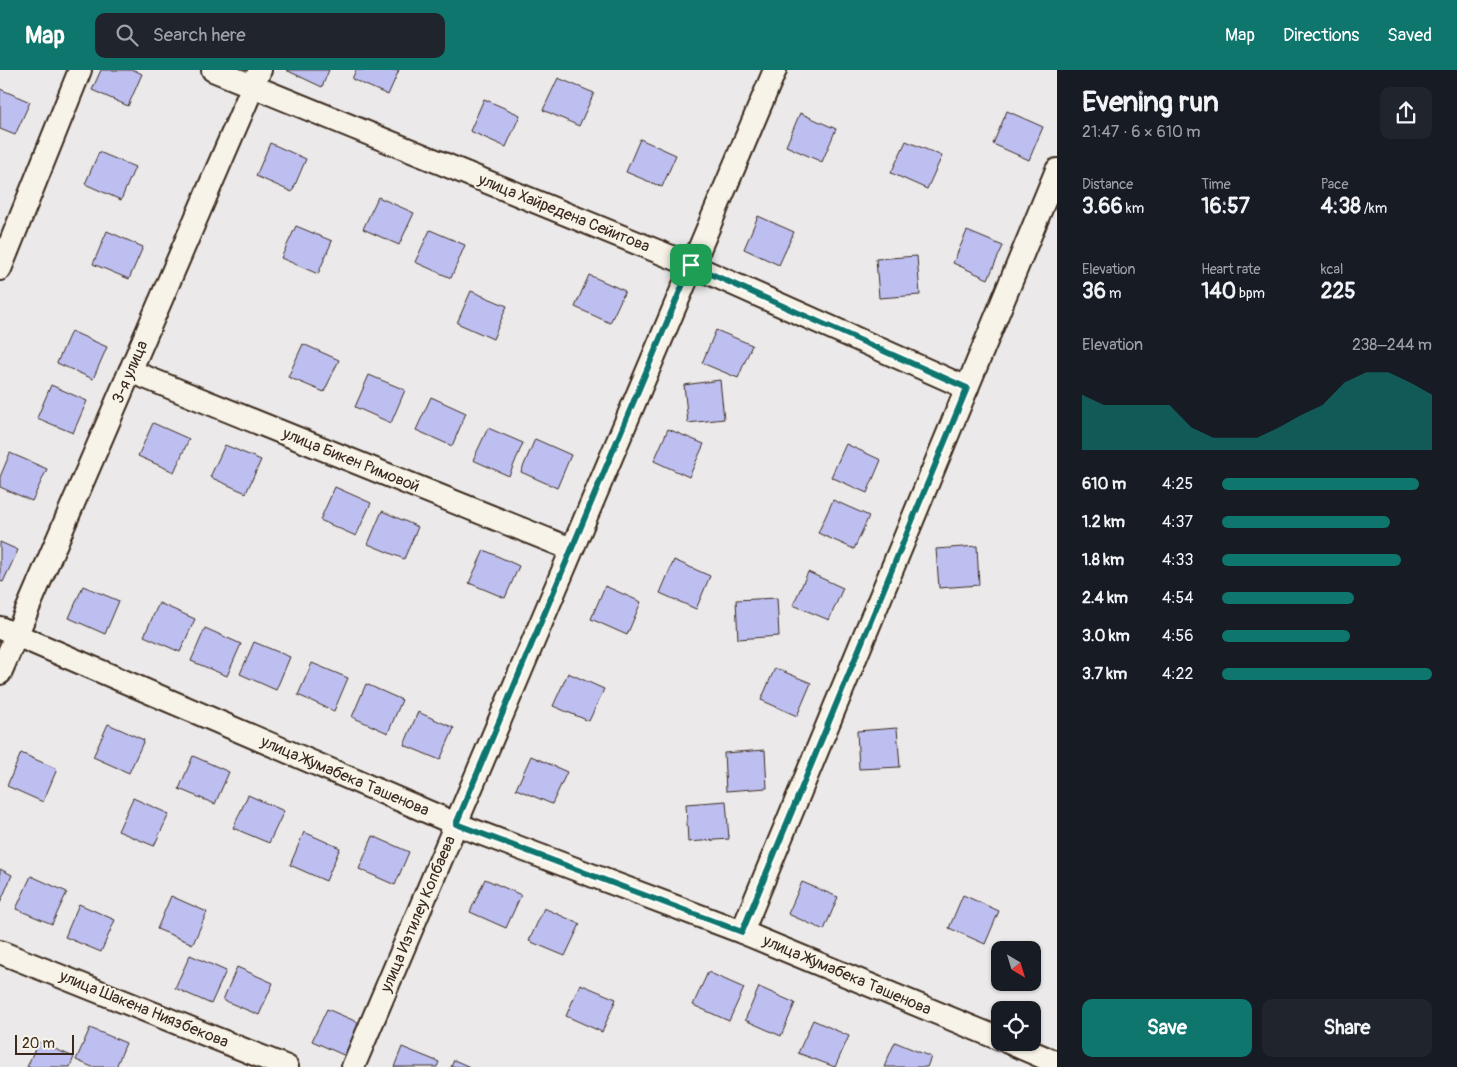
<!DOCTYPE html>
<html lang="en">
<head>
<meta charset="utf-8">
<style>
	body { margin:0; font-family:Pangolin,sans-serif; background:#20242c; color:#f1f3f6; height:100vh; display:flex; flex-direction:column; font-size:19px; white-space:nowrap }
	* { box-sizing:border-box; margin:0 }
	p { font-size:16px; color:#9ea1a6 }
	.icon { flex:none; width:28px; height:28px; fill:none; stroke:currentColor; stroke-width:2; stroke-linecap:round; stroke-linejoin:round }
	.map { position:relative; flex:1; overflow:hidden }
	.sheet { display:flex; flex-direction:column; background:#171b24; width:400px }
	.sheet>* { flex:none }
	.needle { width:32px; rotate:142deg }
	.tools { position:absolute; left:991px; top:871px; display:grid; gap:10px }
	.tools a { display:grid; place-items:center; width:50px; height:50px; border-radius:10px; background:#171b24; box-shadow:0 1px 4px #0004; font-size:25px }
	.scale { position:absolute; left:15px; bottom:12px; width:59px; box-sizing:border-box; padding-left:5px; border:2px solid #3b2a1e; border-top:0; font-size:14px; line-height:18px; white-space:nowrap; color:#3b2a1e; -webkit-text-stroke:4px #f7f3e8; paint-order:stroke }
	.pin { position:absolute; display:grid; place-items:center; width:42px; height:42px; color:#fff; margin:-21px; border-radius:10px; box-shadow:0 2px 8px #0006 }
	.round { display:grid; place-items:center; flex:none; width:52px; height:52px; border-radius:10px; background:#20242c }
	.headline { display:flex; align-items:center; justify-content:space-between; height:85px; padding:0 25px }
	h1 { font-size:28px; font-weight:800; line-height:38px }
	.figures { display:grid; grid-template-columns:repeat(3,1fr); gap:8px; height:85px; padding:5px 25px }
	.figures div { display:grid; align-content:center }
	.figures b { font-size:21px; font-weight:800 }
	.figures small { font-size:14px; font-weight:400 }
	.figures p { font-size:14px }
	.chart { height:140px; padding:10px 25px }
	.chart p { display:flex; justify-content:space-between }
	.chart svg { width:100%; height:90px; margin-top:5px; fill:#0f766e; opacity:.7 }
	.cta { display:flex; gap:10px; margin-top:auto; padding:10px 25px }
	.cta a { flex:1; height:58px; border-radius:10px; background:#0f766e; color:#fff; font-size:20px; font-weight:800; line-height:58px; text-align:center }
	.cta a+a { background:#20242c; color:#f1f3f6 }
	ul { padding:0 25px; list-style:none; font-size:16px }
	li { display:grid; grid-template-columns:80px 60px 1fr; align-items:center; height:38px }
	li i { height:12px; border-radius:6px; background:#0f766e }
	header { display:flex; align-items:center; gap:30px; box-sizing:border-box; height:70px; padding:0 25px; background:#0f766e; color:#fff }
	header strong { font-size:24px }
	nav { display:flex; gap:28px; margin-inline-start:auto; font-size:18px }
	.search { width:350px; height:45px; background:#20242c; display:flex; align-items:center; gap:12px; box-sizing:border-box; padding:0 18px; border-radius:10px; color:#9ea1a6; font-size:19px }
	main { display:flex; flex:1; min-height:0 }
	.map>svg:first-child { display:block }
	.building { fill:#bdbff1; stroke:#3b2a1e }
	.lines { fill:none; stroke-linecap:round; stroke-linejoin:round }
	.minor-casing { stroke:#3b2a1e; stroke-width:26 }
	.minor { stroke:#f7f3e8; stroke-width:22 }
	.route-casing { stroke:#fff; stroke-width:10 }
	.route { stroke:#0f766e; stroke-width:6 }
	.labels { text-anchor:middle; dominant-baseline:central; stroke-width:4; stroke-linejoin:round; paint-order:stroke }
	.street-label { font-size:16px; fill:#3b2a1e; stroke:#f7f3e8 }
</style>
</head>
<body>
<header>
<strong>Map</strong>
<div class="search"><svg class="icon" aria-label="search" viewBox="0 0 24 24"><circle cx="10" cy="10" r="6"/><path d="M15 15l6 6"/></svg>Search here</div>
<nav><a>Map</a><a>Directions</a><a>Saved</a></nav>
</header>
<main>
<div class="map">
<svg width="1057" height="997" viewBox="0 0 1057 997">
	<rect width="100%" height="100%" fill="#ebe9ea"/>
	<filter id="ink" filterUnits="userSpaceOnUse"><feTurbulence type="fractalNoise" baseFrequency=".02" numOctaves="2"/><feDisplacementMap in="SourceGraphic" scale="10" xChannelSelector="R" yChannelSelector="G"/><feConvolveMatrix kernelMatrix="1 2 1 2 8 2 1 2 1" color-interpolation-filters="sRGB"/></filter>
	<g filter="url(#ink)">
		<g class="building">
			<path d="M 101,0 L 134,0 L 142,4 L 128,36 L 92,20 Z"/>
			<path d="M 286,0 L 329,0 L 322,17 Z"/>
			<path d="M 356,0 L 399,0 L 388,25 L 352,9 Z"/>
			<path d="M 558,8 L 594,23 L 579,56 L 543,40 Z"/>
			<path d="M 0,19 L 30,32 L 15,65 L 0,59 Z"/>
			<path d="M 484,29 L 520,45 L 506,77 L 470,61 Z"/>
			<path d="M 1007,41 L 1043,57 L 1029,90 L 993,74 Z"/>
			<path d="M 800,43 L 836,59 L 822,92 L 786,76 Z"/>
			<path d="M 640,69 L 676,85 L 662,117 L 626,102 Z"/>
			<path d="M 906,71 L 942,86 L 927,119 L 891,103 Z"/>
			<path d="M 270,73 L 306,89 L 292,122 L 256,106 Z"/>
			<path d="M 99,82 L 135,97 L 121,130 L 85,114 Z"/>
			<path d="M 378,127 L 414,143 L 399,175 L 363,159 Z"/>
			<path d="M 758,146 L 794,162 L 779,195 L 744,179 Z"/>
			<path d="M 296,156 L 332,171 L 318,204 L 281,188 Z"/>
			<path d="M 430,160 L 465,175 L 451,208 L 415,192 Z"/>
			<path d="M 107,161 L 143,177 L 129,209 L 93,194 Z"/>
			<path d="M 967,161 L 1003,176 L 988,209 L 953,193 Z"/>
			<path d="M 917,186 L 920,225 L 879,228 L 876,189 Z"/>
			<path d="M 589,205 L 625,221 L 610,253 L 575,237 Z"/>
			<path d="M 471,221 L 507,236 L 493,269 L 457,253 Z"/>
			<path d="M 716,260 L 752,275 L 738,308 L 702,293 Z"/>
			<path d="M 71,261 L 107,277 L 93,309 L 57,293 Z"/>
			<path d="M 303,274 L 339,290 L 324,322 L 288,307 Z"/>
			<path d="M 369,305 L 405,320 L 391,353 L 355,337 Z"/>
			<path d="M 720,310 L 724,349 L 688,353 L 684,315 Z"/>
			<path d="M 51,315 L 87,331 L 73,363 L 37,348 Z"/>
			<path d="M 431,327 L 466,343 L 452,376 L 416,360 Z"/>
			<path d="M 153,353 L 189,369 L 174,402 L 138,386 Z"/>
			<path d="M 488,358 L 523,373 L 509,406 L 473,390 Z"/>
			<path d="M 668,359 L 704,374 L 689,407 L 654,391 Z"/>
			<path d="M 535,369 L 571,385 L 557,418 L 521,402 Z"/>
			<path d="M 846,374 L 881,390 L 867,423 L 831,407 Z"/>
			<path d="M 225,375 L 261,390 L 246,423 L 210,407 Z"/>
			<path d="M 10,383 L 47,399 L 32,431 L 0,417 L 0,407 Z"/>
			<path d="M 335,417 L 371,433 L 356,466 L 320,450 Z"/>
			<path d="M 833,430 L 869,446 L 854,479 L 818,463 Z"/>
			<path d="M 382,441 L 418,457 L 404,489 L 368,474 Z"/>
			<path d="M 0,472 L 18,480 L 3,512 L 0,511 Z"/>
			<path d="M 977,476 L 979,515 L 939,518 L 936,479 Z"/>
			<path d="M 484,480 L 519,496 L 505,528 L 469,513 Z"/>
			<path d="M 674,490 L 710,506 L 696,539 L 660,523 Z"/>
			<path d="M 808,502 L 843,518 L 829,550 L 793,535 Z"/>
			<path d="M 83,516 L 119,531 L 105,564 L 69,548 Z"/>
			<path d="M 605,516 L 641,532 L 627,565 L 591,549 Z"/>
			<path d="M 777,528 L 779,566 L 738,569 L 736,530 Z"/>
			<path d="M 159,533 L 195,549 L 180,582 L 144,566 Z"/>
			<path d="M 205,558 L 241,574 L 227,606 L 191,591 Z"/>
			<path d="M 254,572 L 290,587 L 276,620 L 240,604 Z"/>
			<path d="M 312,593 L 348,608 L 334,641 L 298,625 Z"/>
			<path d="M 775,598 L 811,613 L 797,646 L 761,630 Z"/>
			<path d="M 568,603 L 604,619 L 589,651 L 553,636 Z"/>
			<path d="M 366,614 L 402,630 L 388,663 L 352,647 Z"/>
			<path d="M 418,642 L 454,658 L 440,690 L 404,675 Z"/>
			<path d="M 108,654 L 144,670 L 129,703 L 93,687 Z"/>
			<path d="M 897,658 L 900,697 L 859,699 L 857,661 Z"/>
			<path d="M 765,680 L 767,718 L 726,721 L 724,683 Z"/>
			<path d="M 21,683 L 57,699 L 43,732 L 7,716 Z"/>
			<path d="M 193,686 L 229,702 L 215,734 L 179,719 Z"/>
			<path d="M 531,686 L 567,702 L 552,734 L 516,719 Z"/>
			<path d="M 248,725 L 284,741 L 269,773 L 233,758 Z"/>
			<path d="M 133,728 L 169,744 L 154,776 L 118,761 Z"/>
			<path d="M 726,731 L 729,769 L 688,772 L 686,734 Z"/>
			<path d="M 304,762 L 340,778 L 326,811 L 290,795 Z"/>
			<path d="M 373,766 L 409,782 L 395,815 L 359,799 Z"/>
			<path d="M 0,799 L 12,805 L 0,833 Z"/>
			<path d="M 31,806 L 67,822 L 52,854 L 16,839 Z"/>
			<path d="M 485,809 L 521,825 L 506,858 L 470,842 Z"/>
			<path d="M 802,812 L 838,827 L 824,860 L 788,844 Z"/>
			<path d="M 963,825 L 999,841 L 985,874 L 949,858 Z"/>
			<path d="M 171,826 L 207,842 L 193,874 L 157,859 Z"/>
			<path d="M 79,834 L 115,850 L 101,882 L 65,867 Z"/>
			<path d="M 544,838 L 580,854 L 565,886 L 529,871 Z"/>
			<path d="M 190,885 L 226,901 L 211,934 L 175,918 Z"/>
			<path d="M 237,897 L 273,913 L 259,945 L 223,930 Z"/>
			<path d="M 708,902 L 744,918 L 729,951 L 693,935 Z"/>
			<path d="M 580,914 L 616,929 L 602,962 L 566,946 Z"/>
			<path d="M 759,917 L 795,933 L 781,966 L 745,950 Z"/>
			<path d="M 327,939 L 362,954 L 348,987 L 312,971 Z"/>
			<path d="M 813,950 L 849,966 L 835,997 L 798,983 Z"/>
			<path d="M 90,958 L 126,973 L 116,997 L 92,997 L 76,990 Z"/>
			<path d="M 38,972 L 74,987 L 70,997 L 27,997 Z"/>
			<path d="M 895,972 L 931,987 L 927,997 L 884,997 Z"/>
			<path d="M 402,977 L 439,992 L 437,997 L 394,997 Z"/>
			<path d="M 454,990 L 470,997 L 451,997 Z"/>
		</g>
		<g class="lines">
			<g class="minor-casing">
				<g id="minor">
					<path d="M 213,0 L 691,195 L 967,318"/>
					<path d="M 0,199 L 80,0"/>
					<path d="M 130,301 L 571,479"/>
					<path d="M 0,558 L 456,754 L 742,862 L 1000,969"/>
					<path d="M 0,603 L 260,0"/>
					<path d="M 742,862 L 1057,100"/>
					<path d="M 0,882 L 287,997"/>
					<path d="M 1008,972 L 1057,993"/>
					<path d="M 353,997 L 775,0"/>
				</g>
			</g>
			<use href="#minor" class="minor"/>
		</g>
	</g>
	<g class="lines" filter="url(#ink)">
		<g class="route-casing">
			<path id="route" d="M 691,195 L 967,318 L 742,862 L 456,754 Z"/>
		</g>
		<use href="#route" class="route"/>
	</g>
	<g class="labels">
		<g class="street-label">
			<text transform="translate(564 143) rotate(22)">улица Хайредена Сейитова</text>
			<text transform="translate(130 302) rotate(-67)">3-я улица</text>
			<text transform="translate(351 390) rotate(22)">улица Бикен Римовой</text>
			<text transform="translate(345 706) rotate(23)">улица Жумабека Ташенова</text>
			<text transform="translate(418 844) rotate(-67)">улица Изтилеу Копбаева</text>
			<text transform="translate(847 905) rotate(23)">улица Жумабека Ташенова</text>
			<text transform="translate(144 939) rotate(22)">улица Шакена Ниязбекова</text>
		</g>
	</g>
</svg>
<div class="tools">
<a><svg class="needle" viewBox="-14 -14 28 28"><path d="M0-13l5 13h-10z" fill="#e53935"/><path d="M0 13l5-13h-10z" fill="#9ea1a6"/></svg></a>
<a><svg class="icon" aria-label="locate" viewBox="0 0 24 24"><circle cx="12" cy="12" r="6"/><path d="M12 2v4M12 18v4M2 12h4M18 12h4"/></svg></a>
</div>
<div class="scale">20 m</div>
<div class="pin" style="left:691px;top:195px;background:#1e9e55"><svg class="icon" aria-label="arrive" viewBox="0 0 24 24"><path d="M6 21V4h12l-3 4 3 4H6"/></svg></div>
</div>
<section class="sheet">
<div class="headline"><div><h1>Evening run</h1><p>21:47 · 6 × 610 m</p></div><a class="round"><svg class="icon" aria-label="share" viewBox="0 0 24 24"><path d="M12 15V3M7 8l5-5 5 5M5 13v7h14v-7"/></svg></a></div>
<div class="figures">
<div><p>Distance</p><b>3.66<small> km</small></b></div>
<div><p>Time</p><b>16:57</b></div>
<div><p>Pace</p><b>4:38<small> /km</small></b></div>
</div>
<div class="figures">
<div><p>Elevation</p><b>36<small> m</small></b></div>
<div><p>Heart rate</p><b>140<small> bpm</small></b></div>
<div><p>kcal</p><b>225</b></div>
</div>
<div class="chart"><p><span>Elevation</span>238–244 m</p>
<svg viewBox="0 0 160 44" preserveAspectRatio="none"><path d="M0 44V17L10 22L20 22L30 22L40 22L50 33L60 38L70 38L80 38L90 33L100 27L110 22L120 11L130 6L140 6L150 11L160 17V44z"/></svg>
</div>
<ul>
<li><b>610 m</b>4:25<i style="width:94%"></i></li>
<li><b>1.2 km</b>4:37<i style="width:80%"></i></li>
<li><b>1.8 km</b>4:33<i style="width:85%"></i></li>
<li><b>2.4 km</b>4:54<i style="width:63%"></i></li>
<li><b>3.0 km</b>4:56<i style="width:61%"></i></li>
<li><b>3.7 km</b>4:22<i style="width:100%"></i></li>
</ul>
<div class="cta"><a>Save</a><a>Share</a></div>
</section>
</main>
</body>
</html>
